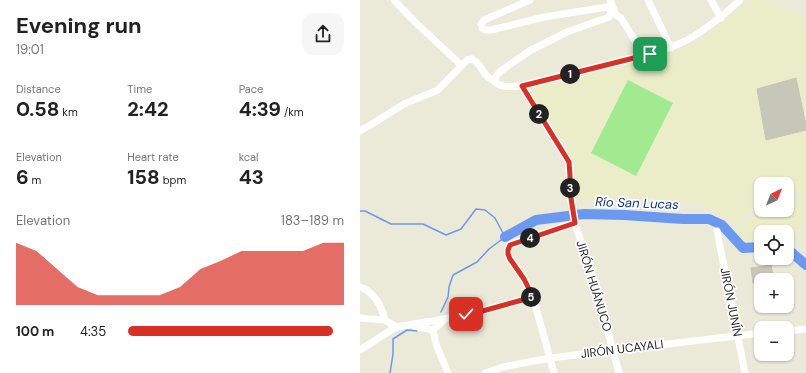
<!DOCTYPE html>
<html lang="en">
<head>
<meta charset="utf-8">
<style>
	body { margin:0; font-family:"DM Sans",sans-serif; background:#f6f6f6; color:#222; height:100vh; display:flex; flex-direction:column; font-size:15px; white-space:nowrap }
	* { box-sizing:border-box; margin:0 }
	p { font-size:13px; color:#767676 }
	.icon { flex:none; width:22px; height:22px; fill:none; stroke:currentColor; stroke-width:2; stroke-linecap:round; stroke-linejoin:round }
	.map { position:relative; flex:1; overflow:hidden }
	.side { display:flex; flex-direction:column; background:#fff; width:360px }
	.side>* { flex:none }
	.needle { width:26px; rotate:43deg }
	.tools { position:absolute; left:394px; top:177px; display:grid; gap:8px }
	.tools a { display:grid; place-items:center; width:40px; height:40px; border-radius:8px; background:#fff; box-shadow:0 1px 3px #0004; font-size:20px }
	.pin { position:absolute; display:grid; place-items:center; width:34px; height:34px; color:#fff; margin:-17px; border-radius:8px; box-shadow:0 2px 6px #0006 }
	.km { position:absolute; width:20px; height:20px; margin:-10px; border-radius:50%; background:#222; color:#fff; font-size:11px; line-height:20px; text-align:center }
	.round { display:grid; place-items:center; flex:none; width:42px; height:42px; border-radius:12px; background:#f6f6f6 }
	.headline { display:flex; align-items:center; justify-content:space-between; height:68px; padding:0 16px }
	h1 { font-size:22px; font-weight:700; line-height:30px }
	.figures { display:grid; grid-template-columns:repeat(3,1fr); gap:6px; height:68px; padding:4px 16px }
	.figures div { display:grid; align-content:center }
	.figures b { font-size:20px; font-weight:700 }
	.figures small { font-size:11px; font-weight:400 }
	.figures p { font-size:11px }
	.chart { height:112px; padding:8px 16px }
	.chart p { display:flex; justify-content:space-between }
	.chart svg { width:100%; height:72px; margin-top:4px; fill:#d93025; opacity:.7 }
	ul { padding:0 16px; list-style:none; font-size:13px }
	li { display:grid; grid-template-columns:64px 48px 1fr; align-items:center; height:30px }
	li i { height:10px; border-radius:5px; background:#d93025 }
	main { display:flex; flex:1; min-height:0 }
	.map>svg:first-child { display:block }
	.education { fill:#ebedc8 }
	.pitch { fill:#a1ea90 }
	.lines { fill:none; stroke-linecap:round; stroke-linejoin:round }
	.stream { stroke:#6a99ef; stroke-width:1.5 }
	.river { stroke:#6a99ef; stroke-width:10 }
	.building { fill:#c6c6b9; stroke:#c5c6b3 }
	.minor { stroke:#fff; stroke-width:7 }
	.route-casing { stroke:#fff; stroke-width:8 }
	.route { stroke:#d93025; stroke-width:5 }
	.labels { text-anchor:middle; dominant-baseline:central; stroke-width:3.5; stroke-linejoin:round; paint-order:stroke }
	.street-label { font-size:12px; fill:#282828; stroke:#fff }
	.water-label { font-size:13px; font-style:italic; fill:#0c3298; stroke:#fff }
</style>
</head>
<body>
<main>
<section class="side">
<div class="headline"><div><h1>Evening run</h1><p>19:01</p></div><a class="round"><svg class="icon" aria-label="share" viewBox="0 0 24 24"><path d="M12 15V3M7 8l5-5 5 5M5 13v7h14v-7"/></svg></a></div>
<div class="figures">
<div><p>Distance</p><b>0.58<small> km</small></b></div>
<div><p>Time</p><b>2:42</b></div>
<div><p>Pace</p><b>4:39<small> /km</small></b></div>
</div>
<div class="figures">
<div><p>Elevation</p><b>6<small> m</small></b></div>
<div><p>Heart rate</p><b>158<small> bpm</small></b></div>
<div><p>kcal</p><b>43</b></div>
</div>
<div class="chart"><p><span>Elevation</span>183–189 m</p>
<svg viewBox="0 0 160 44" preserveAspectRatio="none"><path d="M0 44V6L10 11L20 22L30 33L40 38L50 38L60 38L70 38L80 33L90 22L100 17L110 11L120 11L130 11L140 11L150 6L160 6V44z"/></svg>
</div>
<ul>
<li><b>100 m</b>4:35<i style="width:95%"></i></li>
</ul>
</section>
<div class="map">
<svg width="446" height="373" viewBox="0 0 446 373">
	<rect width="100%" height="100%" fill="#ebead9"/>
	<g class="education">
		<path d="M 390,0 L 403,0 L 446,17 L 446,79 L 442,79 L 446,98 L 446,195 L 427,197 L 427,184 L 401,184 L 401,205 L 375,223 L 339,203 L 213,199 L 211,153 L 168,89 L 306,54 L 339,42 Z"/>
		<path d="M 427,199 L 446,199 L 446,222 L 442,222 L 440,235 L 427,233 L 427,232 L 401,232 L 401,236 L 384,242 L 374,227 L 401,210 L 427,210 Z"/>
	</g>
	<path class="pitch" d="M 268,80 L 313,103 L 276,176 L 231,153 Z"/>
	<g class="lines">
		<g class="stream">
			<path d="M 0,211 L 5,211 L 31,224 L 63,224 L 86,235 L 101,229 L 116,209 L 125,210 L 135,218 L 145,237 L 129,249 L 117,262 L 93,275 L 89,287 L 88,297 L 81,312"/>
			<path d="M 30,373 L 33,354 L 33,339 L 47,330 L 57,331"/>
		</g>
		<g class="river">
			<path d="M 145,237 L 176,220 L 224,214 L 264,215 L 323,219 L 349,219 L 362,225 L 383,248 L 401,247"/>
			<path d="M 427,251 L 431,252 L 446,265"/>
		</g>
	</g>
	<g class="building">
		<path d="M 436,78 L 446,125 L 446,130 L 406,140 L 397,89 Z"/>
		<path d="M 411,265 L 414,280 L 401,280 L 401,282 L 393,283 L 391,268 Z"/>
	</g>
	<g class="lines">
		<g class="minor">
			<path d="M 34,0 L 54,21 L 101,65"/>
			<path d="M 170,0 L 124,20 L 121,24 L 122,28 L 125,30 L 131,30 L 184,17 L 247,7 L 250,10 L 251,14 L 249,17 L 207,32 L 171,50 L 142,70 L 136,76 L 134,81 C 141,89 152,86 162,86 C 193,78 225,70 257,62 C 281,56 307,51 329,39 C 348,28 364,15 380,0"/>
			<path d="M 250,0 L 256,15 L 261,18 L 284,55"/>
			<path d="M 288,0 L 311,48"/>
			<path d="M 351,0 L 361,18"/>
			<path d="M 162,86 L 209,162 L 210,176 L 210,192 L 215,223 L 238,295 L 259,373"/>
			<path d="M 0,131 L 12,124 L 44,104 L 78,90 L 107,60 L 112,59 C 119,62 121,69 126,75 C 128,78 131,79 134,81"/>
			<path d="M 357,231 L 385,373"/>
			<path d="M 0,287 C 14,291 22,307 25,320"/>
			<path d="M 0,318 L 25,320 L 36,327 L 84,319 L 106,314 L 119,312 L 173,297"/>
			<path d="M 54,326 L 73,330 L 84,320"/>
			<path d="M 73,330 L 76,344 L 88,373"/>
			<path d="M 427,331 L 446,329"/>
			<path d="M 0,350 L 36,327"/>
			<path d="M 125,373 L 143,367 L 190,358 L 401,333"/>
			<path d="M 194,373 L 173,297 L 164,279 L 150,259 L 148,255 L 148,250 L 150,245 L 157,243 L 215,223"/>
		</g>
	</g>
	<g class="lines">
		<g class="route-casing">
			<path id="route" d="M 106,314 L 119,312 L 173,297 L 164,279 L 150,259 L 148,254 L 148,250 L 150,245 L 215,223 L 210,192 L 210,176 L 209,162 L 162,86 L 290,54"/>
		</g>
		<use href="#route" class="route"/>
	</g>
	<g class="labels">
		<g class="street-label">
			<text transform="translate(234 286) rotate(73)">JIRÓN HUÁNUCO</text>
			<text transform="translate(371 302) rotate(79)">JIRÓN JUNÍN</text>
			<text transform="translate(262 349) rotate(-7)">JIRÓN UCAYALI</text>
		</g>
		<g class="water-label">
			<text transform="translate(277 203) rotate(2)">Río San Lucas</text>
		</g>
	</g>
</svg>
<div class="tools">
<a><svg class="needle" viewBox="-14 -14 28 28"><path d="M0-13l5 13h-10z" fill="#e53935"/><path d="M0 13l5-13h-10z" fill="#767676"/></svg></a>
<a><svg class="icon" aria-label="locate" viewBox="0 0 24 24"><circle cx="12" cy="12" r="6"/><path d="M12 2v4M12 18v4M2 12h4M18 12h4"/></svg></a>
<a>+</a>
<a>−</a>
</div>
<div class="pin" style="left:290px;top:54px;background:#1e9e55"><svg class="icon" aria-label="arrive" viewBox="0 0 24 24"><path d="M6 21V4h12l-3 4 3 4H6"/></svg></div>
<div class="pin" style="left:106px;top:314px;background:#d93025"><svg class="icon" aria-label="check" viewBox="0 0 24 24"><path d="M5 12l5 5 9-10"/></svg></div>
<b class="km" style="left:210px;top:74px">1</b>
<b class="km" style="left:179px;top:114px">2</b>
<b class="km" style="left:210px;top:188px">3</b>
<b class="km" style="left:170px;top:238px">4</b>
<b class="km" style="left:171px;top:297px">5</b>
</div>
</main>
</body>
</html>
